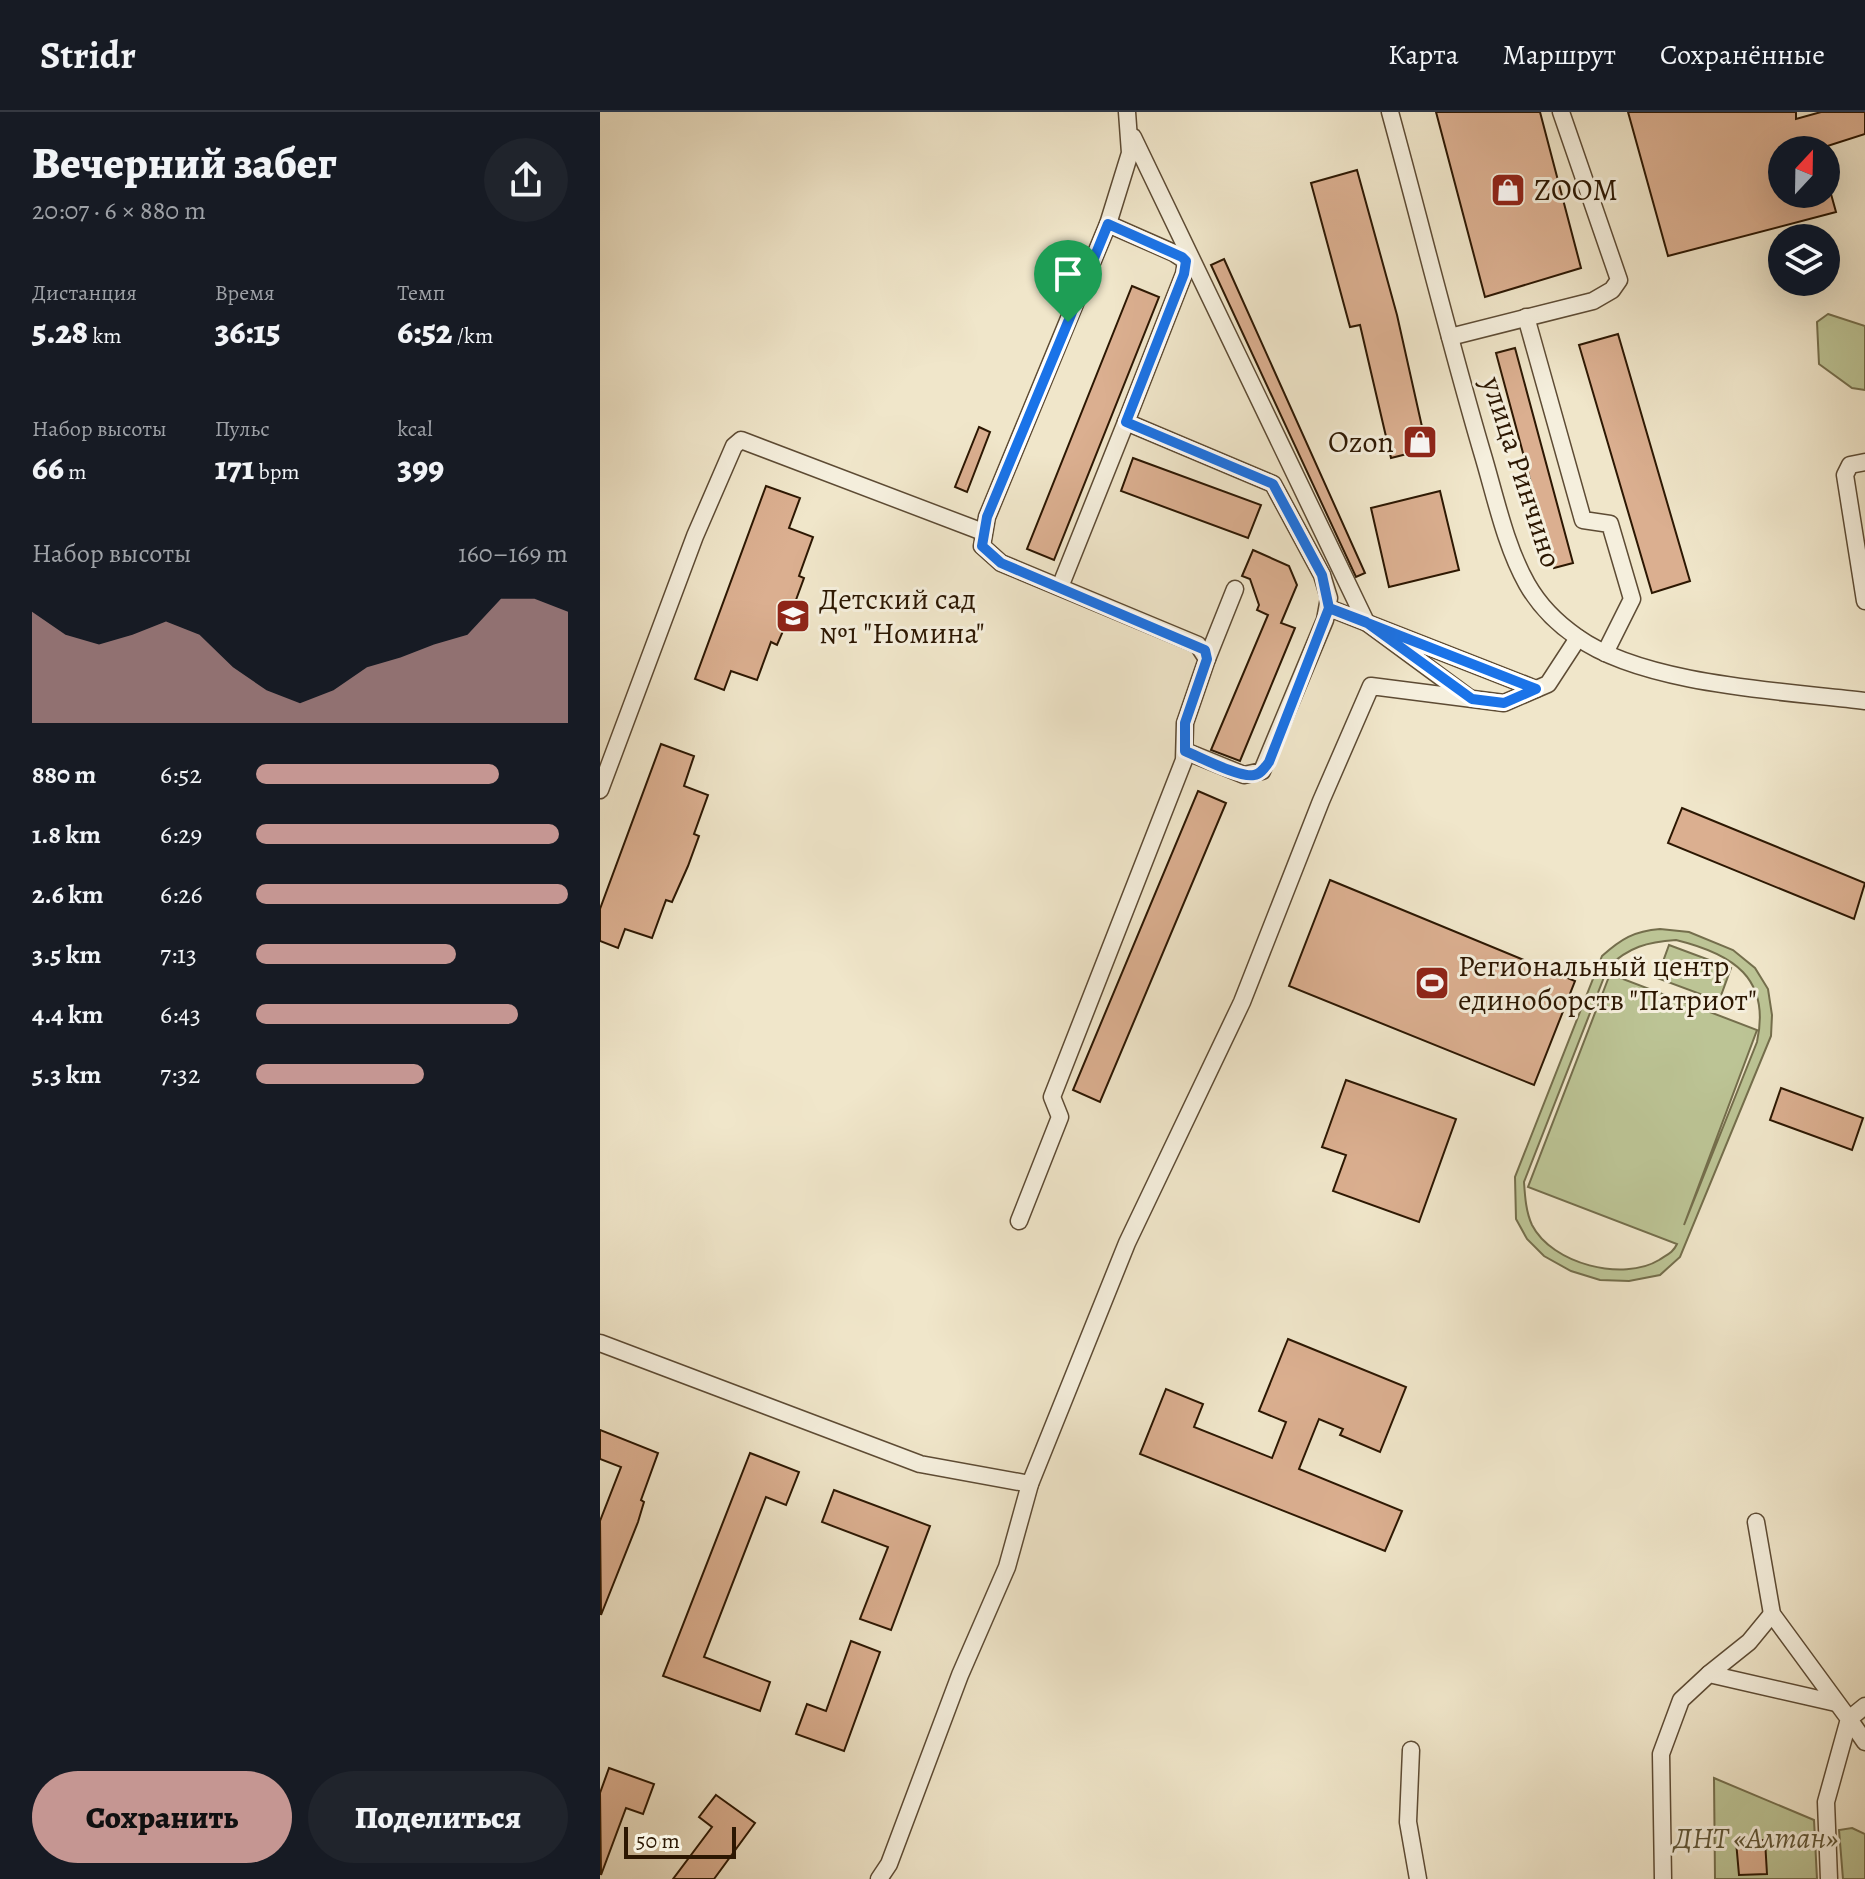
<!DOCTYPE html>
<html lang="ru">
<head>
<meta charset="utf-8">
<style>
	body { margin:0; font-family:Alegreya,serif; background:#20242c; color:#f1f3f6; height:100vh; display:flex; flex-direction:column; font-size:30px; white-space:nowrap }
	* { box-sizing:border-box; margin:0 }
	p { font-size:26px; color:#9ea1a6 }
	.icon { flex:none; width:44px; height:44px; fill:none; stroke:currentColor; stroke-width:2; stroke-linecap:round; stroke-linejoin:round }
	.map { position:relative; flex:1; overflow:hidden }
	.side { display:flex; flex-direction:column; background:#171b24; width:600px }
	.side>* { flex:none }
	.needle { width:52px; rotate:22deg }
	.fabs { position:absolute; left:1168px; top:24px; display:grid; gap:16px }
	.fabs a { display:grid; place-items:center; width:72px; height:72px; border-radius:50%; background:#171b24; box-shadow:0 8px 32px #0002; font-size:40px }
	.scale { position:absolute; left:24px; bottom:20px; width:112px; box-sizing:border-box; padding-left:8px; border:4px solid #2c1702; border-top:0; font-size:22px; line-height:28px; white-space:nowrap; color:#2c1702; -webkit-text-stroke:6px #f5efdd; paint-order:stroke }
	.pin { position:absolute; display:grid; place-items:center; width:68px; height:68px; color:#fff; margin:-82px -34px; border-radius:50% 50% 50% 0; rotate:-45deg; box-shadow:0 0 8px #0007 }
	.pin .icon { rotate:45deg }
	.round { display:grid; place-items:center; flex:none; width:84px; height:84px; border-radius:42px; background:#20242c }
	.overview { display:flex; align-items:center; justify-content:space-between; height:136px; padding:0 32px }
	h1 { font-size:44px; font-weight:800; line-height:60px }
	.figures { display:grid; grid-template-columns:repeat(3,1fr); gap:12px; height:136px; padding:8px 32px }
	.figures div { display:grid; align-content:center }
	.figures b { font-size:34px; font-weight:800 }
	.figures small { font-size:22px; font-weight:400 }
	.figures p { font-size:22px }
	.chart { height:224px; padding:16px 32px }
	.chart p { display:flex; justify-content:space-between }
	.chart svg { width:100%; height:144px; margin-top:8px; fill:#c59692; opacity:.7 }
	.primary-button { display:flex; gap:16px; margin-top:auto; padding:16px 32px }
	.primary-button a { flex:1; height:92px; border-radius:48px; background:#c59692; color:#111; font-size:32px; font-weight:800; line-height:92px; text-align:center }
	.primary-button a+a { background:#20242c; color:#f1f3f6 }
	ul { padding:0 32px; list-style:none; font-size:26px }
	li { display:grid; grid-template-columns:128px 96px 1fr; align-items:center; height:60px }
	li i { height:20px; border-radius:10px; background:#c59692 }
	header { display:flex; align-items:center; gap:48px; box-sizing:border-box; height:112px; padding:0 40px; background:#171b24; border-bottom:2px solid #363941 }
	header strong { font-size:38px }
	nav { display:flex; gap:44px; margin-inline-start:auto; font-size:28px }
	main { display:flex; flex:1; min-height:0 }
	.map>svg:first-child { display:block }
	.green { fill:#bcc495; stroke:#746e4c; stroke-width:2; fill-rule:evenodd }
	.building { fill:#dbaf90; stroke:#2c1702; stroke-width:2 }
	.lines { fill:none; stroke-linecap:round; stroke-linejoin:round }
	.minor-casing { stroke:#5d4b34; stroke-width:19 }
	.minor { stroke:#f5efdd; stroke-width:16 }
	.route-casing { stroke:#fff; stroke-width:16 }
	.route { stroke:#1a73e8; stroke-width:10 }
	.labels { text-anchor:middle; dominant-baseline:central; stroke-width:6; stroke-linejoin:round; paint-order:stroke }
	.poi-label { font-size:30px; fill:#2c1702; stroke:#f5efdd; text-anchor:start }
	.street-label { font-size:30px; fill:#2c1702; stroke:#f5efdd }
	.park-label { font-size:30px; font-style:italic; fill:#5e5435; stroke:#f5efdd }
</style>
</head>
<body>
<header>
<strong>Stridr</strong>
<nav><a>Карта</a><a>Маршрут</a><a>Сохранённые</a></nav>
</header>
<main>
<section class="side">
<div class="overview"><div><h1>Вечерний забег</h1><p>20:07 · 6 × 880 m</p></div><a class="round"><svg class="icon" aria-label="share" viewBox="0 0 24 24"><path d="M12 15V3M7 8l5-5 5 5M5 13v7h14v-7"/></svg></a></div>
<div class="figures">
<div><p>Дистанция</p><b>5.28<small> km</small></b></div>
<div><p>Время</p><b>36:15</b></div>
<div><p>Темп</p><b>6:52<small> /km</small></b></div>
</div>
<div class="figures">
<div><p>Набор высоты</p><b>66<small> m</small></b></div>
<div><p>Пульс</p><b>171<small> bpm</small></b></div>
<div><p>kcal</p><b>399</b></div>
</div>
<div class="chart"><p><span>Набор высоты</span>160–169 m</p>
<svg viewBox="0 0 160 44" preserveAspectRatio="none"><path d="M0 44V10L10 17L20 20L30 17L40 13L50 17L60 27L70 34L80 38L90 34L100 27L110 24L120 20L130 17L140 6L150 6L160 10V44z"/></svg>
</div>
<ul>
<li><b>880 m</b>6:52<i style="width:78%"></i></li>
<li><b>1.8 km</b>6:29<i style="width:97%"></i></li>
<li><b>2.6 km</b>6:26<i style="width:100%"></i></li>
<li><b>3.5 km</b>7:13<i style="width:64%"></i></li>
<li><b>4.4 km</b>6:43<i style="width:84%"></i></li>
<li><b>5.3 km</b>7:32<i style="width:54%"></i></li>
</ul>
<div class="primary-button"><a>Сохранить</a><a>Поделиться</a></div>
</section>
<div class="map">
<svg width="1265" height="1767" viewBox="0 0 1265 1767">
	<rect width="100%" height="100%" fill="#f0e6ca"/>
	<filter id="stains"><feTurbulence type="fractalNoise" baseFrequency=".0025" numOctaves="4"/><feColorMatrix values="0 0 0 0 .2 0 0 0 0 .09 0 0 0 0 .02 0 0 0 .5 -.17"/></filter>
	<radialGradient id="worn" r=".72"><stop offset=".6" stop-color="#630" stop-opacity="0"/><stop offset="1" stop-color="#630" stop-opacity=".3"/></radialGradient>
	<g class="green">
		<path d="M 1228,202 L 1265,214 L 1265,278 L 1252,276 L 1219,252 L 1217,210 Z"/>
		<path d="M 1060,817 L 1089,820 L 1133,838 L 1155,856 L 1168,877 L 1172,903 L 1171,924 L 1080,1145 L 1060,1163 L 1029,1169 L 1000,1168 L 971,1159 L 944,1144 L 927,1127 L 916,1107 L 915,1065 L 1002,844 C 1021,827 1034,819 1060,817 ZM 1076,828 C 1133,842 1171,866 1157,930 L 1084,1113 L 1157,918 L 1010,862 L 928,1075 L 1077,1132 C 1073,1141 1066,1143 1059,1148 C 1023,1170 952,1152 932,1113 C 926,1100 925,1085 924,1070 L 1008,855 C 1029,835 1047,830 1076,828 Z"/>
		<path d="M 1069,833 L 1131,856 L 1119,889 L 1057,866 Z"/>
		<path d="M 1114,1666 L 1214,1708 L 1217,1767 L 1115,1767 Z"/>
		<path d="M 1252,1716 L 1265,1722 L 1265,1767 L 1243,1767 L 1239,1718 Z"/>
	</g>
	<g class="building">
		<path d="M 836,0 L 940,0 L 981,156 L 885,185 Z"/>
		<path d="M 1028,0 L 1196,0 L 1196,7 L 1221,0 L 1265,0 L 1265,22 L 1215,38 L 1182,38 L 1182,82 L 1231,82 L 1236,100 L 1068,144 Z"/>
		<path d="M 757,58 L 797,203 L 827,337 L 791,346 L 760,213 L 750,215 L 711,71 Z"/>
		<path d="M 624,147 L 765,461 L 756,465 L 611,153 Z"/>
		<path d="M 532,174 L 559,185 L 454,448 L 427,437 Z"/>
		<path d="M 1018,222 L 1090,469 L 1052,481 L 979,233 Z"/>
		<path d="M 915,236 L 973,451 L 954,456 L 896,241 Z"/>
		<path d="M 379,315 L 390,320 L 367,380 L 355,375 Z"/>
		<path d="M 533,346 L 661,393 L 648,426 L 521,379 Z"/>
		<path d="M 166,374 L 200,386 L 189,416 L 213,425 L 199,464 L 204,466 L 193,496 L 177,533 L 171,530 L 157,568 L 131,559 L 124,578 L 95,567 Z"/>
		<path d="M 840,379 L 859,458 L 789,475 L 771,396 Z"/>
		<path d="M 653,438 L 689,454 L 697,473 L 681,511 L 695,516 L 640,649 L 611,638 L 668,503 L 657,498 L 659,493 L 650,467 L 642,464 Z"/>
		<path d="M 61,632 L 94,644 L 84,674 L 108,683 L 94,722 L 99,724 L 88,754 L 72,790 L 66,788 L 52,826 L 25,817 L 18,836 L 0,829 L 0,797 Z"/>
		<path d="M 598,679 L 626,691 L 500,990 L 473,978 Z"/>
		<path d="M 1082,696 L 1265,771 L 1254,807 L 1068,731 Z"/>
		<path d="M 730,768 L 975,869 L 934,973 L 689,874 Z"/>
		<path d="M 746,968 L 856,1007 L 819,1110 L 733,1079 L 746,1043 L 722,1035 Z"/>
		<path d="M 1181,976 L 1263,1006 L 1252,1038 L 1170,1008 Z"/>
		<path d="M 688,1227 L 806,1275 L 780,1340 L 740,1323 L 743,1317 L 719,1307 L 699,1357 L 802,1399 L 785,1439 L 540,1342 L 566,1277 L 603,1292 L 594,1315 L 672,1346 L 686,1310 L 659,1299 Z"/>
		<path d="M 0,1318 L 58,1341 L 41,1388 L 44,1390 L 38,1410 L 1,1503 L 0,1409 L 21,1355 L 0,1347 Z"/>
		<path d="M 150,1341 L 199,1360 L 186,1393 L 166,1385 L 104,1545 L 170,1570 L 160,1599 L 63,1564 Z"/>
		<path d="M 234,1378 L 330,1414 L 291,1518 L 260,1507 L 288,1435 L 222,1410 Z"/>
		<path d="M 251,1529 L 280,1540 L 244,1639 L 196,1622 L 207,1592 L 226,1599 Z"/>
		<path d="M 9,1656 L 54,1672 L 43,1702 L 26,1696 L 1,1763 L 0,1681 Z"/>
		<path d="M 116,1683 L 155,1711 L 114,1767 L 73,1767 L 112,1715 L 99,1705 Z"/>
		<path d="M 1165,1728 L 1167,1762 L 1139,1763 L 1136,1729 Z"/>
	</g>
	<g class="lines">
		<g class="minor-casing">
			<g id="minor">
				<path d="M 790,0 C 821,113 849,228 882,340 C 895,383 905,433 927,472 C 939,493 958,512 977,525 C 1044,573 1183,579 1265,589"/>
				<path d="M 533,25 L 766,510 L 868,585"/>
				<path d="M 508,112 L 574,141 L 586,149 L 584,162 L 526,310 L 673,372 L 722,463 L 729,486 L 725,508 L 662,659 L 644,663 L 585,639"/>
				<path d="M 926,205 L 983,408 L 1010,412 L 1032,487 L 1005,541"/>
				<path d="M 850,225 L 993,189 L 1012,178 L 1019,168 L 961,0"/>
				<path d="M 1265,350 L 1250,353 L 1245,363 L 1265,489"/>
				<path d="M 460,475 L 526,310"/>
				<path d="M 729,496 L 936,577"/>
				<path d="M 607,547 L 635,477"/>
				<path d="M 0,678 L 95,424 L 134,334 L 141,328 L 383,420"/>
				<path d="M 419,1109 L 460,1005 L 452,985 L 584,648 L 585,611 L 607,547 L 598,533 L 401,451 L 382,434 L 387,405 L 508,112 L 530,41 L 527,0"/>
				<path d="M 0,1231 L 320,1352 L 430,1372"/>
				<path d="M 1156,1410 L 1172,1502 L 1249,1607 L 1226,1690 L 1229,1767"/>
				<path d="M 1109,1562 L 1149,1530 L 1172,1502"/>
				<path d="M 1265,1594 L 1249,1607 L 1265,1630"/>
				<path d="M 811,1638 L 808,1710 L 818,1767"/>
				<path d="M 279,1767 L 289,1752 L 360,1563 L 407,1455 L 430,1372 L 527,1131 L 642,890 L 721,689 L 771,574 L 904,591 L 948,572 L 978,526"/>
				<path d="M 1063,1767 L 1061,1642 L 1081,1588 L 1109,1562 L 1236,1591"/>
			</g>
		</g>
		<use href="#minor" class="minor"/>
	</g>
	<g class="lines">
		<g class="route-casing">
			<path id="route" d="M 468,210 L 387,405 L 382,434 L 401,451 L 605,538 L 607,547 L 585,611 L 585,639 C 600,645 639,666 654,663 C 661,662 665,655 669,650 L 729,496 L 936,577 L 904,591 L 872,587 L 766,510 L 729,496 L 722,463 L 673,372 L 526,310 L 584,162 L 586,149 L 582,145 L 508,112 L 468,210"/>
		</g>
		<use href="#route" class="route"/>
	</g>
	<defs>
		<g id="shop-square" transform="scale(1.8)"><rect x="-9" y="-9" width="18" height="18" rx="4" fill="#8f2418" stroke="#f5efdd"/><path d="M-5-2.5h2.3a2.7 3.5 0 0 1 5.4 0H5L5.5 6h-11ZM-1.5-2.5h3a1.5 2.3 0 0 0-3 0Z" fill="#fff"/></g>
		<g id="school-square" transform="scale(1.8)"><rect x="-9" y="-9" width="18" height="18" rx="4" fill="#8f2418" stroke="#f5efdd"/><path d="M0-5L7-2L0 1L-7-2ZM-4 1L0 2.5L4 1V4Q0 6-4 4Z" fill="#fff"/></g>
		<g id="stadium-square" transform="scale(1.8)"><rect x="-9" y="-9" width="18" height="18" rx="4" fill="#8f2418" stroke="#f5efdd"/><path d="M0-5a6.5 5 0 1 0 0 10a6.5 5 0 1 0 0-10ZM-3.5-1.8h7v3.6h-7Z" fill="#fff"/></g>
	</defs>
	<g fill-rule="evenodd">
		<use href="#shop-square" x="908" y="78"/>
		<use href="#shop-square" x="820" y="330"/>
		<use href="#school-square" x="193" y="504"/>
		<use href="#stadium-square" x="832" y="871"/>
	</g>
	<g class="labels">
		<g class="poi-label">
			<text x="934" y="78">ZOOM</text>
			<text x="794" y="330" text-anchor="end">Ozon</text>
			<text x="219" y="487">Детский сад<tspan x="219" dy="34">№1 "Номина"</tspan></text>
			<text x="858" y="854">Региональный центр<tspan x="858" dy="34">единоборств "Патриот"</tspan></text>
		</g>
		<g class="street-label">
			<text transform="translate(922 360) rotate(72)">улица Ринчино</text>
		</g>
		<g class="park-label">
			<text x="1156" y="1726">ДНТ «Алтан»</text>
		</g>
	</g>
	<rect width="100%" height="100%" filter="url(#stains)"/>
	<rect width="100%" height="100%" fill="url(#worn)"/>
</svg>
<div class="fabs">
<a><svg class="needle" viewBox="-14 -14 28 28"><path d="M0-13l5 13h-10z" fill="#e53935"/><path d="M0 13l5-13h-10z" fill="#9ea1a6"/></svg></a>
<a><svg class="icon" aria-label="layers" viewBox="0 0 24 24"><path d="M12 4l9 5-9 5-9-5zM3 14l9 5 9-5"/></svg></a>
</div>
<div class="scale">50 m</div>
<div class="pin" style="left:468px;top:210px;background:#1e9e55"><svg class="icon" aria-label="arrive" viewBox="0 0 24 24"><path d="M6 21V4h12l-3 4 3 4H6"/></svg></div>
</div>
</main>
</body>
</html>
